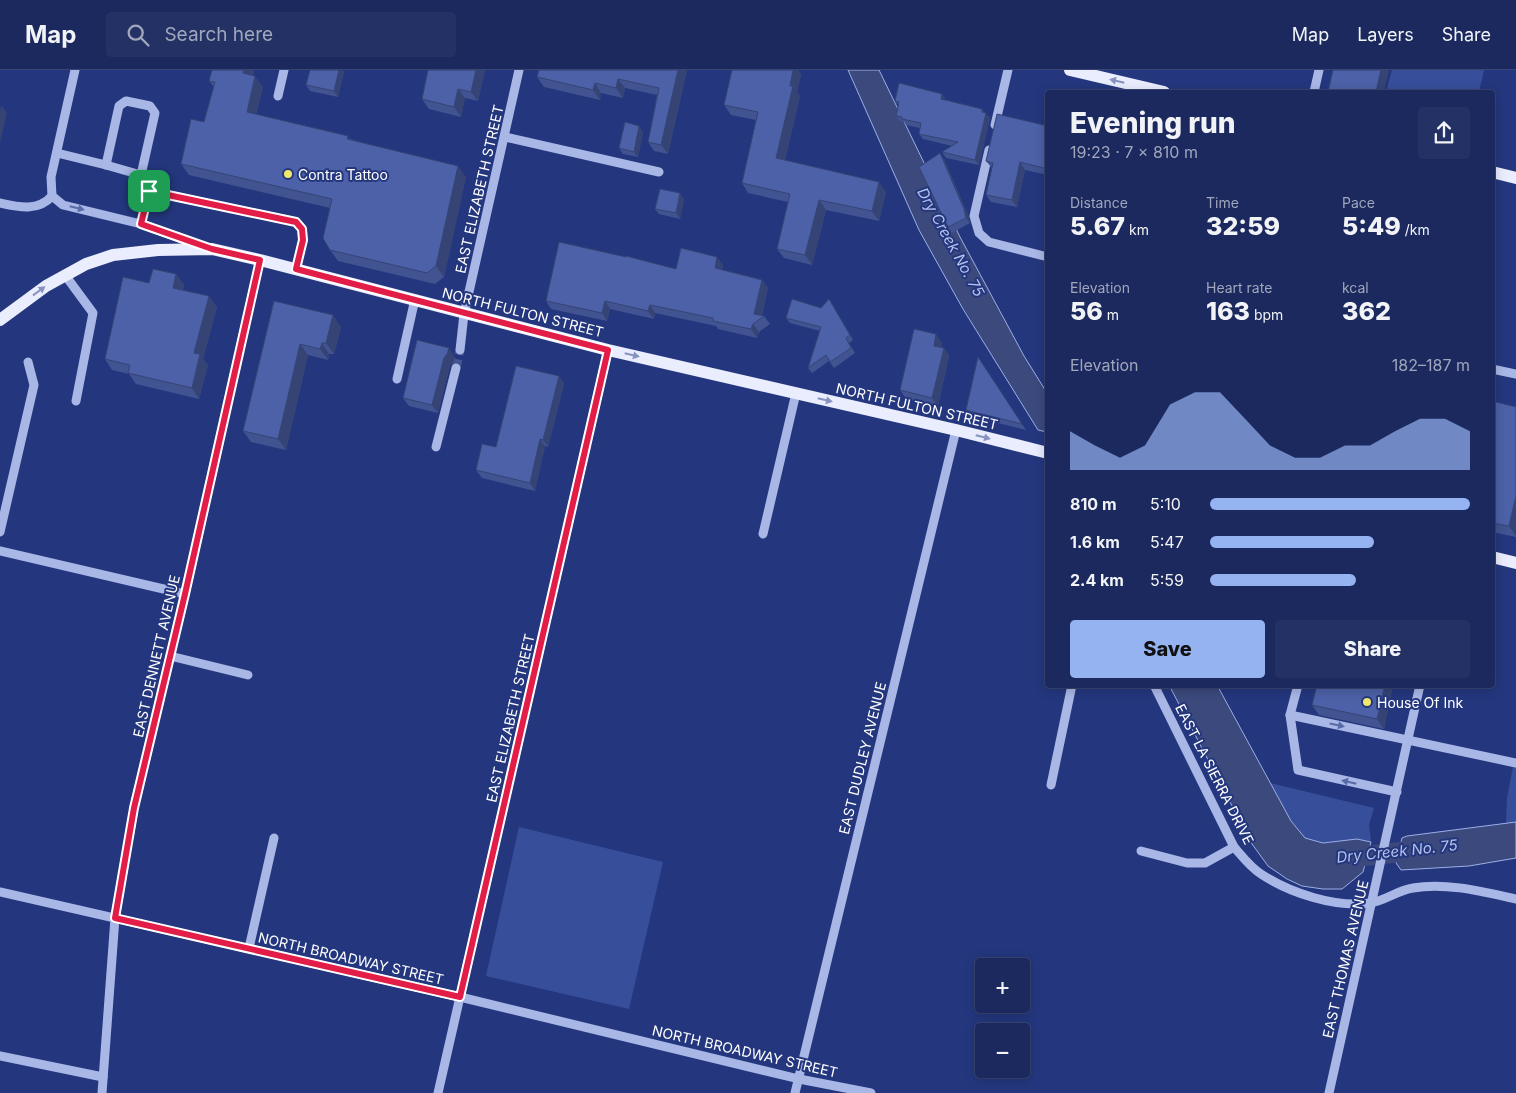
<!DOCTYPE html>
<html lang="en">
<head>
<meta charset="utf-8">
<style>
	body { margin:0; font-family:Inter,sans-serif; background:#243164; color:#f1f3f6; height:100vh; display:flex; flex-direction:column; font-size:19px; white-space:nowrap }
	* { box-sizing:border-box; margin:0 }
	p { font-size:16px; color:#a0a6bc }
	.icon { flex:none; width:28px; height:28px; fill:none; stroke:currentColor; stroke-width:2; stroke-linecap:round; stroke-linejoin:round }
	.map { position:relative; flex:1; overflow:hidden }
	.panel { position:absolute; left:1045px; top:20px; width:450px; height:598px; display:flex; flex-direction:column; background:#1b295e; border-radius:5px; box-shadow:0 2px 12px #0003,0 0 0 1px #394573 }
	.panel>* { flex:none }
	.controls { position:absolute; left:975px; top:888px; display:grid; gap:10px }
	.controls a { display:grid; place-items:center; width:55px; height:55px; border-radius:5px; background:#1b295e; box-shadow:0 2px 12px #0003,0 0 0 1px #394573; font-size:25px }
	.pin { position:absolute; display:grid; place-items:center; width:42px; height:42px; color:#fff; margin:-21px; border-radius:10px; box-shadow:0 2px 8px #0006 }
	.round { display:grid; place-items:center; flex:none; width:52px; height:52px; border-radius:5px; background:#243164 }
	.summary { display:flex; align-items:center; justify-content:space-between; height:85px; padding:0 25px }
	h1 { font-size:28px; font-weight:800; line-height:38px }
	.figures { display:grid; grid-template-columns:repeat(3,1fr); gap:8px; height:85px; padding:5px 25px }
	.figures div { display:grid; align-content:center }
	.figures b { font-size:25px; font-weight:800 }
	.figures small { font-size:14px; font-weight:400 }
	.figures p { font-size:14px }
	.chart { height:140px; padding:10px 25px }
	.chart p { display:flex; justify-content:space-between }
	.chart svg { width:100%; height:90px; margin-top:5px; fill:#95b2f1; opacity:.7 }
	.primary-button { display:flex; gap:10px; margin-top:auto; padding:10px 25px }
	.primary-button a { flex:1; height:58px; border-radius:5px; background:#95b2f1; color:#111; font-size:20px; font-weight:800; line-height:58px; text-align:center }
	.primary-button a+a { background:#243164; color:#f1f3f6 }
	ul { padding:0 25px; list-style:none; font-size:16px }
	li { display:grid; grid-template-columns:80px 60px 1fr; align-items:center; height:38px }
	li i { height:12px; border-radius:6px; background:#95b2f1 }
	header { display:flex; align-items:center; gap:30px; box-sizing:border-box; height:70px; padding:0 25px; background:#1b295e; border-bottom:1px solid #394573 }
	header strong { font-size:24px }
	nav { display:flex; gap:28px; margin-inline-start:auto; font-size:18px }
	.search { width:350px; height:45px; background:#243164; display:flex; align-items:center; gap:12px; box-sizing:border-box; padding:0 18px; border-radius:5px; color:#a0a6bc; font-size:19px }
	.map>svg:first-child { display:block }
	.green { fill:#374f9b }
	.water { fill:#3b497d; stroke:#9dafe7 }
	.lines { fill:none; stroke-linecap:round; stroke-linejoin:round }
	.canal { stroke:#3b497d; stroke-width:20 }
	.minor-tunnel { stroke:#455591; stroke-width:9; stroke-dasharray:9 4.5; stroke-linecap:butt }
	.minor { stroke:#a9b7e6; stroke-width:9 }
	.major { stroke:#eaedfd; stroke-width:12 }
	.wall { fill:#415390 }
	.shaded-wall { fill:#354475 }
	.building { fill:#4c61a7; stroke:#354475 }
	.oneway { fill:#8792be }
	.oneway2 { fill:#596aa8 }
	.route-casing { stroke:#fff; stroke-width:10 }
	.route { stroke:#e11d48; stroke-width:6 }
	.poi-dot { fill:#f0e76d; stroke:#24377e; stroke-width:2 }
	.labels { text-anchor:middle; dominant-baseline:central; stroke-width:4; stroke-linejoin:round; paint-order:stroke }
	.poi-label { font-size:14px; fill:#fff; stroke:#24377e; text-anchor:start }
	.street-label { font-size:14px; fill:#fff; stroke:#24377e }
	.water-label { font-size:15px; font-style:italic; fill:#b4c2ed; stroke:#24377e }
</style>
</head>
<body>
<header>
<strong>Map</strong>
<div class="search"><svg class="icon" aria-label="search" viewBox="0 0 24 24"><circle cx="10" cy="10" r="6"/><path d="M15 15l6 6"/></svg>Search here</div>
<nav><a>Map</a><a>Layers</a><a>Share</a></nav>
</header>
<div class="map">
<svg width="1516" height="1023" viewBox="0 0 1516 1023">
	<rect width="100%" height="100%" fill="#24377e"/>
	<g class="green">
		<path d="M 1392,0 L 1484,0 L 1479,22 L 1386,22 Z"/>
		<path d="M 1513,697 L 1516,698 L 1516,752 L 1506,754 L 1507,728 Z"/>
		<path d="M 1270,713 L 1374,738 L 1369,755 L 1371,772 L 1357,769 L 1323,773 L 1305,768 L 1291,751 Z"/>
		<path d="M 519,757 L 663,792 L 629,939 L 486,906 Z"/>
	</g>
	<g class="water">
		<path d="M 848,0 L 879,0 L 960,167 L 1024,286 L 1047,323 L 1047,362 L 1038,360 L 963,239 L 919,160 Z"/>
		<path d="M 1169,615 L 1217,615 L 1291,751 L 1305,768 L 1323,773 L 1357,769 L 1371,772 L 1363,802 L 1342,819 L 1323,819 L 1302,816 L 1287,809 L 1268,796 L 1252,774 Z"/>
		<path d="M 1516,752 L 1516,788 L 1469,796 L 1401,800 L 1396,793 L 1402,768 L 1407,766 Z"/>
	</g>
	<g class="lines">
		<path class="canal" d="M 1340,789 L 1425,779"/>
		<path class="minor-tunnel" d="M 456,298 L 460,280"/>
		<g class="minor">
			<path d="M 1314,22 L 1319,0"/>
			<path d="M 278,26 L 284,0"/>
			<path d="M 995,55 L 1008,0"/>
			<path d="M 505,67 L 659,102"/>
			<path d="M 989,80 L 974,146 L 979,163 L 989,172 L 1048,187"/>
			<path d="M 57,83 L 106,95 L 141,105 L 149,121 L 141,154"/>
			<path d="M 106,95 L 119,36 L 126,31 L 150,36 L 155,43 L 141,105"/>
			<path d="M 149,121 L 296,152 L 302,159 L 303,170 L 296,199"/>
			<path d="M 52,126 L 51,107 L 75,0"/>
			<path d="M 0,133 C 18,137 38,142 52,126 L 63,135 L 141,154 L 204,177"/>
			<path d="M 65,205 L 93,243 L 76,331"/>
			<path d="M 460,280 L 464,244 L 519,0"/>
			<path d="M 1492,299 L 1516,304"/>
			<path d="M 397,309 L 415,229"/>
			<path d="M 436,377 L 456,298"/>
			<path d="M 0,462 L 34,315 L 28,292"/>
			<path d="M 763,464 L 796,323"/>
			<path d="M 0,481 L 185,524"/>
			<path d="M 170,586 L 248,605"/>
			<path d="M 1154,615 L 1234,777 C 1242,786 1250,797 1261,804 C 1290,823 1335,838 1370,833 C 1385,831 1398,820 1413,818 C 1446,812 1484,822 1516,829"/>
			<path d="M 1298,615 L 1290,645 L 1298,700 L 1397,722"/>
			<path d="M 1290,645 L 1516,693"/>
			<path d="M 1051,715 L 1072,615"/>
			<path d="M 1141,781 L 1187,793 L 1205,793 L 1234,777"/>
			<path d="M 0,822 L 460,927 L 799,1009 L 871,1023"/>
			<path d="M 249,878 L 274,768"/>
			<path d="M 0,986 L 103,1007"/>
			<path d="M 102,1023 L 115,848 L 134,738 L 185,524 L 260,190"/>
			<path d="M 438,1023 L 608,280"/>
			<path d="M 795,1023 L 956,360"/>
			<path d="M 1329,1023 L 1420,615"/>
		</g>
		<g class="major">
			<path d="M 1070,0 L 1164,22"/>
			<path d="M 1492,102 L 1516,108"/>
			<path d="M 0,250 L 46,216 L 86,194 L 113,185 L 158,180 L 212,179 L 260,190 L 608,280 L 956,360 L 1048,383"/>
			<path d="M 1492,487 L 1516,493"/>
		</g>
	</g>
	<g class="wall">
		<path d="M 212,0 L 254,0 L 253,5 L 263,17 L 256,44 L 351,69 L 466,107 L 444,207 L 435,214 L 338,191 L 330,180 L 330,138 L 189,105 L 181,94 L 204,52 L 214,17 L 209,11 Z"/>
		<path d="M 428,0 L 485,0 L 478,31 L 465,28 L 461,47 L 429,39 L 422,29 Z"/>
		<path d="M 539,0 L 687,0 L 668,84 L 654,81 L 648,72 L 657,25 L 625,18 L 623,28 L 601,23 L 600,30 L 544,17 L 537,7 Z"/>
		<path d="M 732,0 L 798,0 L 801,4 L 797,22 L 800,26 L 785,90 L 886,122 L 879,151 L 826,140 L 812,195 L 784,188 L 777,179 L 788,132 L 748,123 L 742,113 L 756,50 L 731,45 L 724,35 Z"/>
		<path d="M 344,1 L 338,27 L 310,21 L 306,15 Z"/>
		<path d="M 946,30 L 982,39 L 990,48 L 979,95 L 946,88 L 942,82 L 952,76 L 923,69 L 919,64 L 920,58 L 906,55 L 904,52 L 900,51 L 896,46 L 899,36 L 895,31 Z"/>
		<path d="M 1048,56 L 1048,105 L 1025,100 L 1017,137 L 991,132 L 986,125 L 992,98 L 986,91 Z"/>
		<path d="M 643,62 L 638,87 L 623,84 L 619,78 Z"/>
		<path d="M 944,89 L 968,145 L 970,153 L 952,163 L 948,157 Z"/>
		<path d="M 684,129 L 680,149 L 659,144 L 655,139 Z"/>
		<path d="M 723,195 L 722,200 L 762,210 L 768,218 L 762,245 L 764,246 L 770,254 L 759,262 L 757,268 L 718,259 L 716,256 L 655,243 L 654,249 L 610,239 L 607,251 L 551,239 L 546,231 L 676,199 Z"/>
		<path d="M 176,204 L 184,215 L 183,220 L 217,237 L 203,289 L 208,295 L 199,329 L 136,314 L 129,304 L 112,300 L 105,289 L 149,213 Z"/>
		<path d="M 829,229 L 853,270 L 849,273 L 855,283 L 834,298 L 829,291 L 812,303 L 808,298 L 820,261 L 790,253 L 786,248 L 821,238 Z"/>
		<path d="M 274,231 L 341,257 L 334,284 L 329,284 L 328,290 L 308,285 L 286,380 L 251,372 L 243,361 Z"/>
		<path d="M 942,273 L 941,277 L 944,278 L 949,286 L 938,336 L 906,329 L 900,320 Z"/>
		<path d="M 455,287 L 453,293 L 450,296 L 438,343 L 409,336 L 403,328 Z"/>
		<path d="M 978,287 L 1026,360 L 970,346 L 966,340 Z"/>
		<path d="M 559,306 L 564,314 L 548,377 L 545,376 L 535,421 L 482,408 L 476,400 Z"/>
		<path d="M 1492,331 L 1516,337 L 1516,467 L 1492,462 Z"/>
		<path d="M 1393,615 L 1384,659 L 1319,645 L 1312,635 Z"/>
	</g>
	<g class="shaded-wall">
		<path d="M 244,0 L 254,0 L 251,14 L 243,3 Z"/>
		<path d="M 339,0 L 344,1 L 338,27 L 334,21 Z"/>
		<path d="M 476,0 L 485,0 L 478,31 L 471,22 Z"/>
		<path d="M 678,0 L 687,0 L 668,84 L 661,75 Z"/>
		<path d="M 793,0 L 798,0 L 801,4 L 797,22 L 800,26 L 783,98 L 776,88 Z"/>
		<path d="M 1381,0 L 1389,0 L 1384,22 L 1376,22 Z"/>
		<path d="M 255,6 L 263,17 L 254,53 L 247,42 Z"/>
		<path d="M 618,9 L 625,18 L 623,28 L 616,18 Z"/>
		<path d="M 595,13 L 601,23 L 600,30 L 593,20 Z"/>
		<path d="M 458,19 L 465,28 L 461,47 L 454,37 Z"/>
		<path d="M 942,24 L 946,30 L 941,29 Z"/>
		<path d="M 1,35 L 7,43 L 0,73 L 0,40 Z"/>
		<path d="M 982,39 L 990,48 L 979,95 L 975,90 Z"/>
		<path d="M 639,56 L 643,62 L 638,87 L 634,82 Z"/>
		<path d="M 940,83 L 944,89 L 968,145 L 970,153 L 966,148 Z"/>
		<path d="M 1020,92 L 1025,100 L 1017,137 L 1012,130 Z"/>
		<path d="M 458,96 L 466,107 L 444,207 L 436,196 Z"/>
		<path d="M 879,112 L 886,122 L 879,151 L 872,141 Z"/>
		<path d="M 680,123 L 684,129 L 680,149 L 676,143 Z"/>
		<path d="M 819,130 L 826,140 L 812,195 L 805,185 Z"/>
		<path d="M 717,187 L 723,195 L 720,206 L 715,198 Z"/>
		<path d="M 176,204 L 184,215 L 181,229 L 173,218 Z"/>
		<path d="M 762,210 L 768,218 L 761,248 L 754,244 Z"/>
		<path d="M 209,226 L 217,237 L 203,289 L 208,295 L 199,329 L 192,318 L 194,283 Z"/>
		<path d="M 605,231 L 610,239 L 607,251 L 602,243 Z"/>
		<path d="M 650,235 L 655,243 L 654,249 L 648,241 Z"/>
		<path d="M 333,245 L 341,257 L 334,284 L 326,273 Z"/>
		<path d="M 753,254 L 759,262 L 757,268 L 751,259 Z"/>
		<path d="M 936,264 L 942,273 L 940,284 L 934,276 Z"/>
		<path d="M 322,273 L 329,284 L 328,290 L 320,279 Z"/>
		<path d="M 300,274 L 308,285 L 286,380 L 278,369 Z"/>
		<path d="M 449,278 L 455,287 L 453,293 L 450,296 L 438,343 L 432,335 L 444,288 Z"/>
		<path d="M 944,278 L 949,286 L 938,336 L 932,328 Z"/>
		<path d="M 559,306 L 564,314 L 548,377 L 543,370 Z"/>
		<path d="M 540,369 L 545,376 L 535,421 L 530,413 Z"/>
		<path d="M 1516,426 L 1516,466 L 1509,456 Z"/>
		<path d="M 1385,615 L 1393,615 L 1384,659 L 1377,649 Z"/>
	</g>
	<g class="building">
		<path d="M 212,0 L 244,0 L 243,3 L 255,6 L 247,42 L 348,66 L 347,69 L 458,96 L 436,196 L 427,203 L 330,180 L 323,168 L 332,129 L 181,94 L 191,49 L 204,52 L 215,12 L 209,11 Z"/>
		<path d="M 310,0 L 339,0 L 334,21 L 306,15 Z"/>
		<path d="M 428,0 L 476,0 L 471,22 L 458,19 L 454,37 L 422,29 Z"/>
		<path d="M 539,0 L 678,0 L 661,75 L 648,72 L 659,18 L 618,9 L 616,18 L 595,13 L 593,20 L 537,7 Z"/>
		<path d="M 732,0 L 793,0 L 790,16 L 793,16 L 776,88 L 879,112 L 872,141 L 819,130 L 805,185 L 777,179 L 790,124 L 742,113 L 758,42 L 724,35 Z"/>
		<path d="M 1333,0 L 1381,0 L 1376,22 L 1328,22 Z"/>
		<path d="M 899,13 L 942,24 L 941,29 L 982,39 L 982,42 L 986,43 L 975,90 L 942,82 L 958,72 L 919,64 L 921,53 L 902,49 L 902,47 L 896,46 L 899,32 L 895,31 Z"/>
		<path d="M 997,44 L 1048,56 L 1048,99 L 1020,92 L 1012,130 L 986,125 L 993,93 L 986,91 Z"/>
		<path d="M 625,52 L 639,56 L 634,82 L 619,78 Z"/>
		<path d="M 940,83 L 964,139 L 966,148 L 948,157 L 919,97 Z"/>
		<path d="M 660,119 L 680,123 L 676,143 L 655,139 Z"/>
		<path d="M 559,172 L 626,187 L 626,186 L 676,199 L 681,178 L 717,187 L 715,198 L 762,210 L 754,244 L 764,246 L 753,254 L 751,259 L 713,251 L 713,248 L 650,235 L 648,241 L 605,231 L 602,243 L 546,231 Z"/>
		<path d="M 153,199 L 176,204 L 173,218 L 209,226 L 194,283 L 200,284 L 192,318 L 128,303 L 130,295 L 105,289 L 123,207 L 149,213 Z"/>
		<path d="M 792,229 L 821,238 L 829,229 L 850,265 L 846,268 L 851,278 L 830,292 L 826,285 L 808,298 L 821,257 L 786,248 Z"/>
		<path d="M 274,231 L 333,245 L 326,273 L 322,273 L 320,279 L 300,274 L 278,369 L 243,361 Z"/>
		<path d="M 914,259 L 936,264 L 934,276 L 944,278 L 932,328 L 900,320 Z"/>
		<path d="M 417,270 L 449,278 L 447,284 L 444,288 L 432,335 L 403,328 Z"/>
		<path d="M 978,287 L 1022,354 L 966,340 Z"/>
		<path d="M 516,296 L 559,306 L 543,370 L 540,369 L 530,413 L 476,400 L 482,374 L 496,377 Z"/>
		<path d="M 1492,331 L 1516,337 L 1516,426 L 1509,456 L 1492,453 Z"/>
		<path d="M 1317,615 L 1385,615 L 1377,649 L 1312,635 Z"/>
	</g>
	<defs><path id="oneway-solid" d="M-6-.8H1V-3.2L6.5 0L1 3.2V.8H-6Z" transform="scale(1.25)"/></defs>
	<g class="oneway">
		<use href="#oneway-solid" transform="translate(1117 11) rotate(-167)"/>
		<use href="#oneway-solid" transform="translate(39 221) rotate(-36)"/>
		<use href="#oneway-solid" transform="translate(632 285) rotate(13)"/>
		<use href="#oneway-solid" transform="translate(825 330) rotate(13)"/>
		<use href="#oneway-solid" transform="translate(983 367) rotate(14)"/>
	</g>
	<g class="oneway2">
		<use href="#oneway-solid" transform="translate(77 138) rotate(14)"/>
		<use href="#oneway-solid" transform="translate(1337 655) rotate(12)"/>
		<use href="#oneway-solid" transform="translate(1349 712) rotate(-167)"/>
	</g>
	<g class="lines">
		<g class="route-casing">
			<path id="route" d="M 149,121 L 296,152 L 302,159 L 303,170 L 296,199 L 608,280 L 460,927 L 115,848 L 134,738 L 185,524 L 260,190 L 212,179 L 141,154 Z"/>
		</g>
		<use href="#route" class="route"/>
	</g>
	<g class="poi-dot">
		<circle cx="288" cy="104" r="5"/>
		<circle cx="1367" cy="632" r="5"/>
	</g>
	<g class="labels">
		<g class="poi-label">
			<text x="298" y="104">Contra Tattoo</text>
			<text x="1377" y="632">House Of Ink</text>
		</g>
		<g class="street-label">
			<text transform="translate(479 119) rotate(-77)">EAST ELIZABETH STREET</text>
			<text transform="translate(523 242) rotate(14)">NORTH FULTON STREET</text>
			<text transform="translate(917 336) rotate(13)">NORTH FULTON STREET</text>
			<text transform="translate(156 586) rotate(-77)">EAST DENNETT AVENUE</text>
			<text transform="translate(510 648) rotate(-77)">EAST ELIZABETH STREET</text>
			<text transform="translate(862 688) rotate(-76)">EAST DUDLEY AVENUE</text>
			<text transform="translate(1215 704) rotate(63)">EAST LA SIERRA DRIVE</text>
			<text transform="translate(351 888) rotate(13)">NORTH BROADWAY STREET</text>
			<text transform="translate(1345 889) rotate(-77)">EAST THOMAS AVENUE</text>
			<text transform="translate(745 981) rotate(13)">NORTH BROADWAY STREET</text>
		</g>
		<g class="water-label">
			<text transform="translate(951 172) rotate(61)">Dry Creek No. 75</text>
			<text transform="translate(1397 781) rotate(-6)">Dry Creek No. 75</text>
		</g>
	</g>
</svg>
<div class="controls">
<a>+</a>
<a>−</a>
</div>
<div class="pin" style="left:149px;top:121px;background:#1e9e55"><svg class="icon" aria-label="arrive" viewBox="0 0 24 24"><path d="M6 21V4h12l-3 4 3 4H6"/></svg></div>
<section class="panel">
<div class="summary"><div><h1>Evening run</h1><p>19:23 · 7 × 810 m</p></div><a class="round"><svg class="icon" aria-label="share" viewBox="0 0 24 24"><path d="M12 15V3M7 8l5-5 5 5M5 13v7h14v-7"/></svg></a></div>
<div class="figures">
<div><p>Distance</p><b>5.67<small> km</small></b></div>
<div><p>Time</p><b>32:59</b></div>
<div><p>Pace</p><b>5:49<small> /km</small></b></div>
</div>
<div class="figures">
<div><p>Elevation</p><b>56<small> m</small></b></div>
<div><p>Heart rate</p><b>163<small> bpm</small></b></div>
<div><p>kcal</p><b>362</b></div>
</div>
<div class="chart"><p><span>Elevation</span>182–187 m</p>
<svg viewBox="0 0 160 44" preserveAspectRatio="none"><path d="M0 44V25L10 32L20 38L30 32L40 12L50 6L60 6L70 19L80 32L90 38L100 38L110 32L120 32L130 25L140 19L150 19L160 25V44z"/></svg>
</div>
<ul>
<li><b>810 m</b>5:10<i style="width:100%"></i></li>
<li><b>1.6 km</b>5:47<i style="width:63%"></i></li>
<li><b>2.4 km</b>5:59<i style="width:56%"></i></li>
</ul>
<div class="primary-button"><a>Save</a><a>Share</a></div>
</section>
</div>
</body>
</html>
